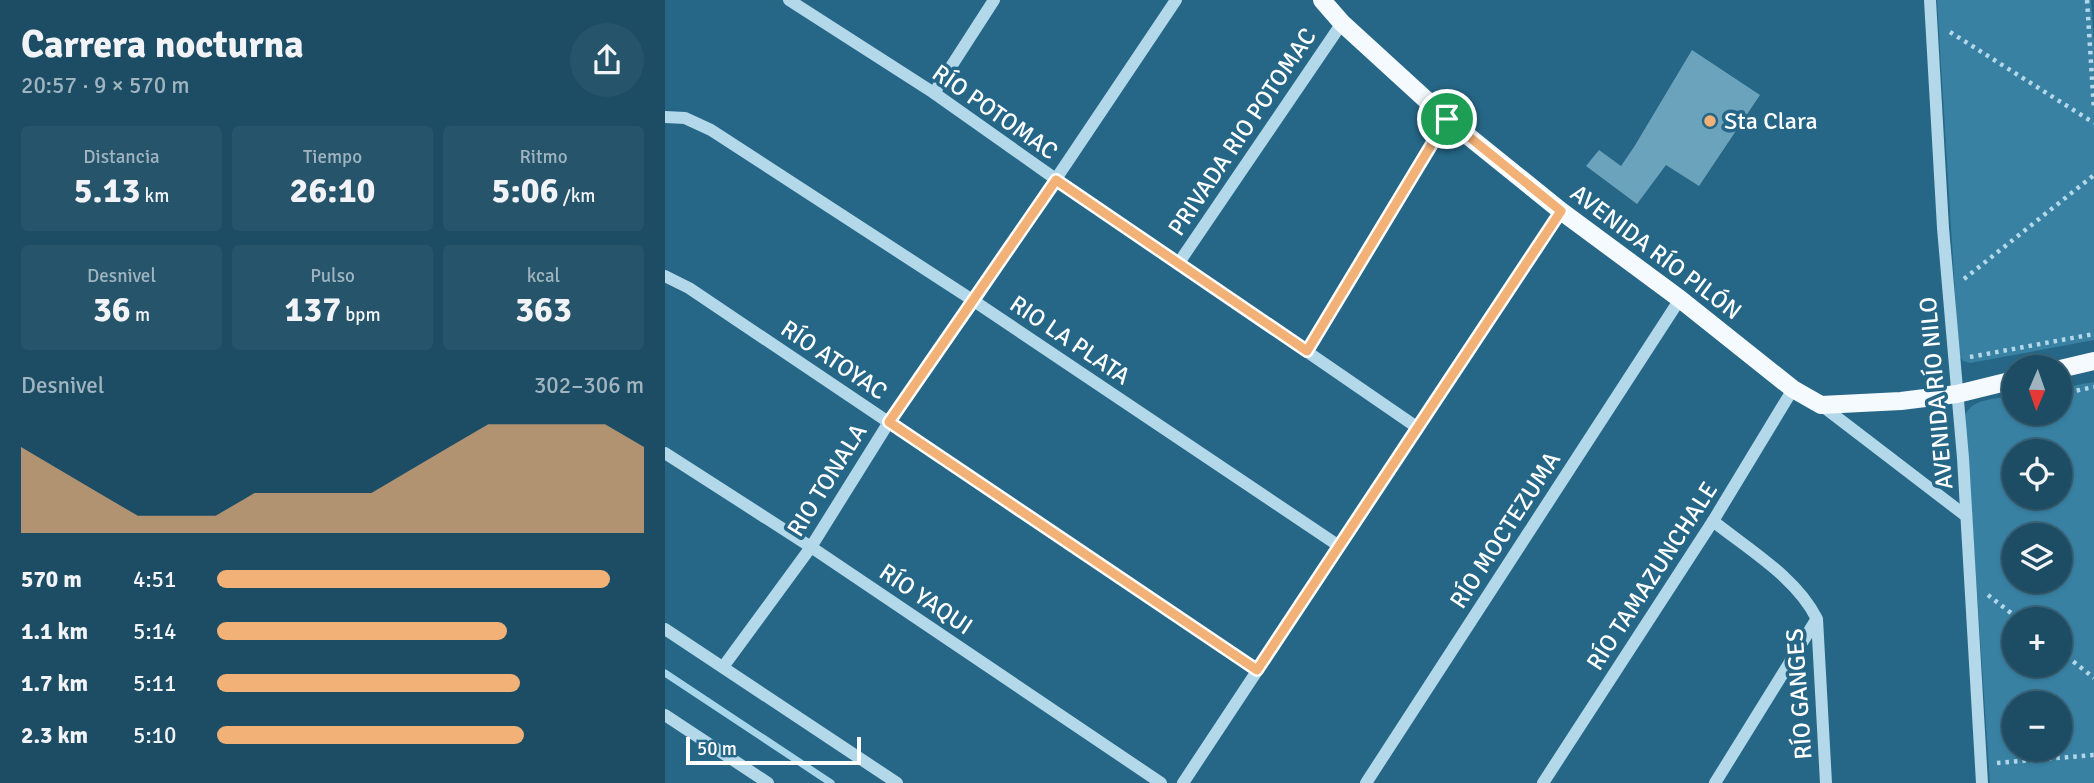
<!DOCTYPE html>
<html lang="es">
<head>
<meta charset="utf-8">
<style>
	body { margin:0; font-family:Signika,sans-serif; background:#25546b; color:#f1f3f6; height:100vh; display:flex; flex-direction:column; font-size:26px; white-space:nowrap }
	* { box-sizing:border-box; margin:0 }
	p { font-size:23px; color:#a0b4bf }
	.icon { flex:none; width:38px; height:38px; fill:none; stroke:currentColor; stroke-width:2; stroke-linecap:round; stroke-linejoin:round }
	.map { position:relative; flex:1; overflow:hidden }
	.sheet { display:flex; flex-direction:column; background:#1c4d65; width:665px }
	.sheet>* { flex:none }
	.needle { width:46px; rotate:182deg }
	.fabs { position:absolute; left:1337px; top:355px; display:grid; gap:14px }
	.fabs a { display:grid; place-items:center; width:70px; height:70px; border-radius:50%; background:#1c4d65; box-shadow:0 2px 5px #0004,0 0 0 2px #3a6479; font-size:35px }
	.scale { position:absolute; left:21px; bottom:18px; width:175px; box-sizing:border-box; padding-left:7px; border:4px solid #fff; border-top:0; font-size:19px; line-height:24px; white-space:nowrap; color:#fff; -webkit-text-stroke:5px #266787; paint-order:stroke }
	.pin { position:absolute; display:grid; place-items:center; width:60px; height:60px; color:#fff; margin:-30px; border:4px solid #fff; border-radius:50%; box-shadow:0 2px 7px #0007 }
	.round { display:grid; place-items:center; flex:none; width:74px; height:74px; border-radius:37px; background:#25546b }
	.overview { display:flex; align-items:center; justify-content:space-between; height:119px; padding:0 21px }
	h1 { font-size:38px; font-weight:700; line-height:52px }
	.metrics { display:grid; grid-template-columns:repeat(3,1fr); gap:10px; height:119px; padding:7px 21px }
	.metrics div { display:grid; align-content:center; border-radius:7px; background:#25546b; text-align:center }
	.metrics b { font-size:35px; font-weight:700 }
	.metrics small { font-size:19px; font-weight:400 }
	.metrics p { font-size:19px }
	.chart { height:196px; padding:14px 21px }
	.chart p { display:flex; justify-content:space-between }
	.chart svg { width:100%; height:126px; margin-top:7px; fill:#f1b177; opacity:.7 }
	ul { padding:0 21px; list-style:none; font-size:23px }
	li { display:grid; grid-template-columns:112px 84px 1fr; align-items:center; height:52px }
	li i { height:18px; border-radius:9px; background:#f1b177 }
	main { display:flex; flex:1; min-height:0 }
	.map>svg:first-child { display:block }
	.green { fill:#3881a3; fill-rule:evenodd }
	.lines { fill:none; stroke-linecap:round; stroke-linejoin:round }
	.stream { stroke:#a7d5e9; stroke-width:7 }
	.building { fill:#6ba2bc }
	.path { stroke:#b2d8e9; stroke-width:4.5; stroke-dasharray:3.5 5; stroke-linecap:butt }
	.minor { stroke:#b2d8e9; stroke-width:12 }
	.major { stroke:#f5fafe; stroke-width:18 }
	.route-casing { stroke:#fff; stroke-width:14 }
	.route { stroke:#f1b177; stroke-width:9 }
	.poi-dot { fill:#f1b177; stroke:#266787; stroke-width:2.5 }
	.labels { text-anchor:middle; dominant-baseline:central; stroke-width:7; stroke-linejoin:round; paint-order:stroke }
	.street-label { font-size:24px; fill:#fff; stroke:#266787 }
	.poi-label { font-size:24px; fill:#fff; stroke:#266787; text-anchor:start }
</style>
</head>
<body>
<main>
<section class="sheet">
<div class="overview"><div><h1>Carrera nocturna</h1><p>20:57 · 9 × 570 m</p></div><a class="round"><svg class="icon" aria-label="share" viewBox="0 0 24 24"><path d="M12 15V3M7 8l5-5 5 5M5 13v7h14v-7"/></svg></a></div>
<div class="metrics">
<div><p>Distancia</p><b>5.13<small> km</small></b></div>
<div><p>Tiempo</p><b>26:10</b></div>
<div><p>Ritmo</p><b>5:06<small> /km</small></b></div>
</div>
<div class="metrics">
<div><p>Desnivel</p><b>36<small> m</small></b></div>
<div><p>Pulso</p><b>137<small> bpm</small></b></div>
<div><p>kcal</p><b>363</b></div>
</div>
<div class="chart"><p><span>Desnivel</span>302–306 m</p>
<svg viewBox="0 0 160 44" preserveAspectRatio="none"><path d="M0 44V14L10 22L20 30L30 38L40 38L50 38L60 30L70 30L80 30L90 30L100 22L110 14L120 6L130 6L140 6L150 6L160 14V44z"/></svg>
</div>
<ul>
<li><b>570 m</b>4:51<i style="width:92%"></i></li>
<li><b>1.1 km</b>5:14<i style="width:68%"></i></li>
<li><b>1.7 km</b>5:11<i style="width:71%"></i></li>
<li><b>2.3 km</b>5:10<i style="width:72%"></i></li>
</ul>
</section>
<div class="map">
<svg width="1429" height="783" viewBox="0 0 1429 783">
	<rect width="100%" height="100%" fill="#266787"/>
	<g class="green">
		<path d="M 1272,0 L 1426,0 L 1429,46 L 1429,340 L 1305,363 L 1298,361 L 1294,356 Z"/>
		<path d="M 1429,382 L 1429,783 L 1325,783 L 1300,416 C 1306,398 1332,399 1349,396 L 1349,413 L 1395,413 L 1395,388 ZM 1349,452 L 1395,452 L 1395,497 L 1349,497 ZM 1349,536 L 1395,536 L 1395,581 L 1349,581 ZM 1349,620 L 1395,620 L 1395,665 L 1349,665 ZM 1349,704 L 1395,704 L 1395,749 L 1349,749 Z"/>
	</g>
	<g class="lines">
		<path class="stream" d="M 0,673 L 166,783"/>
	</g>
	<path class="building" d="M 1027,50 L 1095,95 L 1034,186 L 1001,165 L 972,204 L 921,166 L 934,150 L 956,166 L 969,147 Z"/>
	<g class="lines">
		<g class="path">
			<path d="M 1422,0 L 1429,110"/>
			<path d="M 1285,32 L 1429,123"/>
			<path d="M 1299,279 L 1429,175"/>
			<path d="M 1305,357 L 1429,334"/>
			<path d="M 1395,394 L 1429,387"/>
			<path d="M 1323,595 L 1355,620"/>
			<path d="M 1395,651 L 1429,678"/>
			<path d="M 1332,763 L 1429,755"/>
		</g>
		<g class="minor">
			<path d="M 124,0 L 269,93 L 392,180 L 753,428"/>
			<path d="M 1265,0 L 1278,228 L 1298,458 L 1317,783"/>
			<path d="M 269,93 L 329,0"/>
			<path d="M 0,117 L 20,118 L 46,130 L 309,301 L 674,546"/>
			<path d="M 513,264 L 677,23"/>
			<path d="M 0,276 L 24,288 L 592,670"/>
			<path d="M 642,351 L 782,119"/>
			<path d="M 1156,405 L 1301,516"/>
			<path d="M 0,453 L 146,547 L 496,783"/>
			<path d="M 1048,521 C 1084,550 1131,577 1152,619 L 1161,783"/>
			<path d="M 0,629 L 232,783"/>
			<path d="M 58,667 L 146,547 L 224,422 L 309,301 L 511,0"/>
			<path d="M 0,715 L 103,783"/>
			<path d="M 518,783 L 896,211"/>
			<path d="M 701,783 L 1015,299"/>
			<path d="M 878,783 L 1048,521 L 1128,389"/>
			<path d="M 1050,783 L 1151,620"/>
		</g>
		<g class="major">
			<path d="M 657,0 L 677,23 L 782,119 L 896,211 L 1015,299 L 1128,389 L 1156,405 L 1236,401 L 1292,394 L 1349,380"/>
			<path d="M 1395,369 L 1429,361"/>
		</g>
	</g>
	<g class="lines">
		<g class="route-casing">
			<path id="route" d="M 782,119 L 896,211 L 592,670 L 224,422 L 391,180 L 642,351 Z"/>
		</g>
		<use href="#route" class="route"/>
	</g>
	<circle class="poi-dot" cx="1045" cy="121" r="7"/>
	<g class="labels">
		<g class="street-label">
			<text transform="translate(330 112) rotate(35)">RÍO POTOMAC</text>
			<text transform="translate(577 132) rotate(-56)">PRIVADA RIO POTOMAC</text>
			<text transform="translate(991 252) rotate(37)">AVENIDA RÍO PILÓN</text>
			<text transform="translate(405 340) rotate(34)">RIO LA PLATA</text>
			<text transform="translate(169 360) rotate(34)">RÍO ATOYAC</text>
			<text transform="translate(1271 393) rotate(-95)">AVENIDA RÍO NILO</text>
			<text transform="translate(162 480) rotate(-58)">RIO TONALA</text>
			<text transform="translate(840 530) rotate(-57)">RÍO MOCTEZUMA</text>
			<text transform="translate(987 576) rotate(-57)">RÍO TAMAZUNCHALE</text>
			<text transform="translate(261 599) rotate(34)">RÍO YAQUI</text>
			<text transform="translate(1134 694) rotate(-94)">RÍO GANGES</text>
		</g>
		<g class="poi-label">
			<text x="1059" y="121">Sta Clara</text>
		</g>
	</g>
</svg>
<div class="fabs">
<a><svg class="needle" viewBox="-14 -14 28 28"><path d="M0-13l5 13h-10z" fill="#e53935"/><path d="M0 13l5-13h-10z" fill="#a0b4bf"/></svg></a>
<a><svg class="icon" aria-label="locate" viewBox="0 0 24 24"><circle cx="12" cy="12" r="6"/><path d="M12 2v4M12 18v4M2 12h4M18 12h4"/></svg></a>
<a><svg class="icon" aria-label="layers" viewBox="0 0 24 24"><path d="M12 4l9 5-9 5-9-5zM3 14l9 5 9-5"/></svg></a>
<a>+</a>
<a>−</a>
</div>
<div class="scale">50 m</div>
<div class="pin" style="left:782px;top:119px;background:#1e9e55"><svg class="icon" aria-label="arrive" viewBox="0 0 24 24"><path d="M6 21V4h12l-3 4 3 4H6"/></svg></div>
</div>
</main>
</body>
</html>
